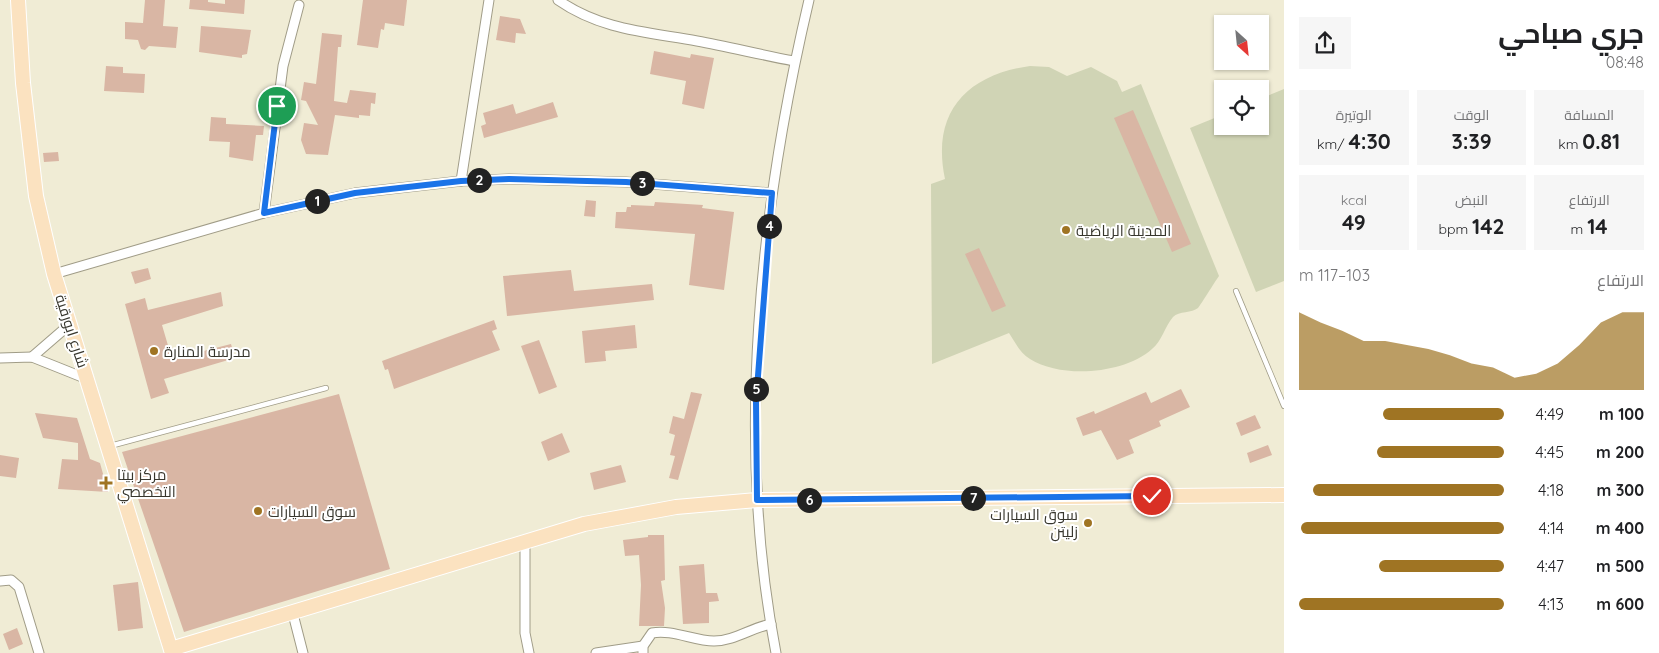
<!DOCTYPE html>
<html lang="ar">
<head>
<meta charset="utf-8">
<style>
	body { margin:0; font-family:Quicksand,Cairo,sans-serif; background:#f6f6f6; color:#202124; direction:rtl; height:100vh; display:flex; flex-direction:column; font-size:19px; white-space:nowrap }
	* { box-sizing:border-box; margin:0 }
	p { font-size:16px; color:#757577 }
	.icon { flex:none; width:28px; height:28px; fill:none; stroke:currentColor; stroke-width:2; stroke-linecap:round; stroke-linejoin:round }
	.map { position:relative; flex:1; overflow:hidden; direction:ltr }
	.panel { display:flex; flex-direction:column; background:#fff; width:375px }
	.panel>* { flex:none }
	.needle { width:32px; rotate:153deg }
	.buttons { position:absolute; left:1214px; top:15px; display:grid; gap:10px }
	.buttons a { display:grid; place-items:center; width:55px; height:55px; border-radius:0px; background:#fff; box-shadow:0 1px 4px #0004; font-size:25px }
	.pin { position:absolute; display:grid; place-items:center; width:42px; height:42px; color:#fff; margin:-21px; border:2px solid #fff; border-radius:50%; box-shadow:0 1px 5px #0007 }
	.km { position:absolute; width:25px; height:25px; margin:-12px; border-radius:50%; background:#222; color:#fff; font-size:14px; line-height:25px; text-align:center }
	.round { display:grid; place-items:center; flex:none; width:52px; height:52px; border-radius:0px; background:#f6f6f6 }
	.overview { display:flex; align-items:center; justify-content:space-between; height:85px; padding:0 15px }
	h1 { font-size:28px; font-weight:700; line-height:38px }
	.figures { display:grid; grid-template-columns:repeat(3,1fr); gap:8px; height:85px; padding:5px 15px }
	.figures div { display:grid; align-content:center; border-radius:0px; background:#f6f6f6; text-align:center }
	.figures b { font-size:21px; font-weight:700 }
	.figures small { font-size:14px; font-weight:400 }
	.figures p { font-size:14px }
	.chart { height:140px; padding:10px 15px }
	.chart p { display:flex; justify-content:space-between }
	.chart svg { width:100%; height:90px; margin-top:5px; fill:#9f7423; opacity:.7 }
	ul { padding:0 15px; list-style:none; font-size:16px }
	li { display:grid; grid-template-columns:80px 60px 1fr; align-items:center; height:38px }
	li i { height:12px; border-radius:6px; background:#9f7423 }
	main { display:flex; flex:1; min-height:0 }
	.map>svg:first-child { display:block }
	.green { fill:#d0d4b5 }
	.building { fill:#d9b6a4 }
	.lines { fill:none; stroke-linecap:round; stroke-linejoin:round }
	.lane-casing { stroke:#a09c87; stroke-width:6 }
	.street-casing { stroke:#a09c87; stroke-width:11 }
	.primary-casing { stroke:#fff; stroke-width:16 }
	.lane { stroke:#fff; stroke-width:4.5 }
	.street { stroke:#fff; stroke-width:9 }
	.primary { stroke:#fbe2c0; stroke-width:14 }
	.route-casing { stroke:#fff; stroke-width:10 }
	.route { stroke:#1a73e8; stroke-width:6 }
	.poi-dot { fill:#9f7423; stroke:#fff; stroke-width:2 }
	.labels { text-anchor:middle; dominant-baseline:central; stroke-width:4; stroke-linejoin:round; paint-order:stroke }
	.poi-label { font-size:15px; fill:#37362d; stroke:#fff; text-anchor:start }
	.street-label { font-size:15px; fill:#37362d; stroke:#fff }
</style>
</head>
<body>
<main>
<section class="panel">
<div class="overview"><div><h1>جري صباحي</h1><p>08:48</p></div><a class="round"><svg class="icon" aria-label="share" viewBox="0 0 24 24"><path d="M12 15V3M7 8l5-5 5 5M5 13v7h14v-7"/></svg></a></div>
<div class="figures">
<div><p>المسافة</p><b>0.81<small> km</small></b></div>
<div><p>الوقت</p><b>3:39</b></div>
<div><p>الوتيرة</p><b>4:30<small> /km</small></b></div>
</div>
<div class="figures">
<div><p>الارتفاع</p><b>14<small> m</small></b></div>
<div><p>النبض</p><b>142<small> bpm</small></b></div>
<div><p>kcal</p><b>49</b></div>
</div>
<div class="chart"><p><span>الارتفاع</span>103–117 m</p>
<svg viewBox="0 0 160 44" preserveAspectRatio="none"><path d="M0 44V6L10 11L20 15L30 20L40 20L50 22L60 24L70 27L80 31L90 33L100 38L110 36L120 31L130 22L140 11L150 6L160 6V44z"/></svg>
</div>
<ul>
<li><b>100 m</b>4:49<i style="width:59%"></i></li>
<li><b>200 m</b>4:45<i style="width:62%"></i></li>
<li><b>300 m</b>4:18<i style="width:93%"></i></li>
<li><b>400 m</b>4:14<i style="width:99%"></i></li>
<li><b>500 m</b>4:47<i style="width:61%"></i></li>
<li><b>600 m</b>4:13<i style="width:100%"></i></li>
</ul>
</section>
<div class="map">
<svg width="1284" height="653" viewBox="0 0 1284 653">
	<rect width="100%" height="100%" fill="#f0ecd5"/>
	<g class="green">
		<path d="M 1030,66 L 1049,67 L 1067,76 L 1091,67 L 1117,81 L 1122,92 L 1141,84 L 1219,276 C 1214,283 1202,303 1198,308 C 1192,313 1179,311 1173,317 C 1165,326 1162,341 1152,349 C 1124,374 1062,379 1030,359 C 1020,353 1015,342 1009,333 L 932,364 L 931,184 L 945,179 C 931,113 966,75 1030,66 Z"/>
		<path d="M 1284,89 L 1284,281 L 1256,292 L 1190,128 L 1222,115 L 1222,126 L 1260,126 L 1260,99 Z"/>
	</g>
	<g class="building">
		<path d="M 145,0 L 165,0 L 163,26 L 178,27 L 176,48 L 149,46 L 145,50 L 141,49 L 138,40 L 125,39 L 125,22 L 143,23 Z"/>
		<path d="M 190,0 L 208,0 L 208,2 L 225,4 L 225,0 L 245,0 L 244,14 L 189,9 Z"/>
		<path d="M 363,0 L 407,0 L 404,26 L 385,23 L 384,30 L 381,29 L 378,48 L 357,45 Z"/>
		<path d="M 500,16 L 520,19 L 526,34 L 516,33 L 515,43 L 496,40 Z"/>
		<path d="M 201,26 L 251,30 L 247,54 L 242,55 L 242,58 L 199,52 Z"/>
		<path d="M 322,33 L 342,35 L 341,47 L 338,47 L 334,101 L 347,103 L 350,90 L 376,93 L 375,104 L 371,103 L 370,116 L 359,115 L 359,118 L 335,115 L 328,155 L 306,154 L 301,140 L 304,123 L 318,125 L 306,101 L 301,100 L 304,82 L 316,84 Z"/>
		<path d="M 654,51 L 690,58 L 691,54 L 714,58 L 704,109 L 682,104 L 686,81 L 650,74 Z"/>
		<path d="M 106,66 L 123,67 L 123,73 L 145,74 L 144,93 L 104,91 Z"/>
		<path d="M 553,102 L 558,117 L 484,138 L 481,126 L 486,124 L 483,113 L 513,104 L 516,114 Z"/>
		<path d="M 1133,110 L 1191,244 L 1172,252 L 1114,118 Z"/>
		<path d="M 211,117 L 226,118 L 226,124 L 264,126 L 263,135 L 256,135 L 253,161 L 229,157 L 230,142 L 209,141 Z"/>
		<path d="M 58,152 L 59,161 L 44,162 L 43,153 Z"/>
		<path d="M 586,200 L 596,201 L 595,217 L 584,216 Z"/>
		<path d="M 655,202 L 703,205 L 702,208 L 734,212 L 724,290 L 689,285 L 695,234 L 615,228 L 616,212 L 626,212 L 627,207 L 631,207 L 631,205 L 654,206 Z"/>
		<path d="M 979,248 L 1006,306 L 992,312 L 965,254 Z"/>
		<path d="M 148,268 L 151,279 L 135,284 L 131,272 Z"/>
		<path d="M 571,270 L 574,291 L 652,284 L 654,300 L 507,316 L 503,276 Z"/>
		<path d="M 221,292 L 223,306 L 162,325 L 172,359 L 231,344 L 235,358 L 164,379 L 169,393 L 151,399 L 125,304 L 145,298 L 148,310 Z"/>
		<path d="M 494,320 L 497,329 L 492,331 L 500,350 L 394,389 L 388,369 L 385,370 L 382,361 Z"/>
		<path d="M 635,325 L 637,348 L 605,351 L 606,361 L 585,363 L 582,331 Z"/>
		<path d="M 539,340 L 557,387 L 539,394 L 521,346 Z"/>
		<path d="M 1181,389 L 1190,407 L 1159,421 L 1161,426 L 1129,440 L 1134,453 L 1117,460 L 1101,430 L 1083,436 L 1076,418 L 1094,411 L 1095,414 L 1146,392 L 1151,403 Z"/>
		<path d="M 691,392 L 702,394 L 678,480 L 669,478 L 675,456 L 670,455 L 675,435 L 669,433 L 673,416 L 684,419 Z"/>
		<path d="M 339,394 L 390,569 L 184,632 L 122,452 Z"/>
		<path d="M 35,413 L 77,418 L 90,459 L 100,463 L 108,492 L 58,489 L 62,459 L 78,460 L 78,443 L 43,438 Z"/>
		<path d="M 1255,415 L 1261,428 L 1241,436 L 1236,423 Z"/>
		<path d="M 562,433 L 570,452 L 548,461 L 541,442 Z"/>
		<path d="M 1268,445 L 1272,455 L 1250,463 L 1247,453 Z"/>
		<path d="M 0,455 L 19,458 L 16,478 L 0,476 Z"/>
		<path d="M 621,465 L 626,482 L 594,490 L 590,473 Z"/>
		<path d="M 648,535 L 664,535 L 665,580 L 661,581 L 665,608 L 664,626 L 639,626 L 641,585 L 639,555 L 625,556 L 623,540 L 648,537 Z"/>
		<path d="M 704,564 L 706,593 L 717,593 L 719,601 L 709,602 L 709,623 L 683,624 L 679,566 Z"/>
		<path d="M 138,582 L 143,628 L 118,631 L 113,585 Z"/>
		<path d="M 17,628 L 23,644 L 9,650 L 3,634 Z"/>
	</g>
	<g class="lines">
		<g class="lane-casing">
			<g id="lane">
				<path d="M 1236,291 L 1284,406"/>
				<path d="M 110,446 L 326,388"/>
			</g>
		</g>
		<g class="street-casing">
			<g id="street">
				<path d="M 558,0 C 601,30 647,32 697,41 C 729,47 762,55 794,61"/>
				<path d="M 461,181 L 489,0"/>
				<path d="M 264,213 L 283,66 L 299,5"/>
				<path d="M 54,274 L 264,213 L 355,193 L 461,181 L 509,179 L 626,182 L 772,193"/>
				<path d="M 32,357 L 69,325"/>
				<path d="M 0,358 L 32,357 L 87,379"/>
				<path d="M 525,541 L 525,633 L 529,653"/>
				<path d="M 0,581 L 11,580 L 19,587 L 39,653"/>
				<path d="M 293,614 L 303,653"/>
				<path d="M 596,653 L 643,646"/>
				<path d="M 643,653 L 643,646 L 652,633 C 672,629 694,641 714,641 C 734,641 751,628 771,624"/>
				<path d="M 776,653 C 735,442 760,208 809,0"/>
			</g>
		</g>
		<g class="primary-casing">
			<g id="primary">
				<path d="M 18,0 L 23,83 L 36,196 L 54,274 L 172,653"/>
				<path d="M 171,649 L 584,524 L 676,507 L 757,500 L 1284,495"/>
			</g>
		</g>
		<use href="#lane" class="lane"/>
		<use href="#street" class="street"/>
		<use href="#primary" class="primary"/>
	</g>
	<g class="lines">
		<g class="route-casing">
			<path id="route" d="M 277,106 L 264,213 L 355,193 L 461,181 L 509,179 L 626,182 L 772,193 L 756,402 L 757,500 L 1152,496"/>
		</g>
		<use href="#route" class="route"/>
	</g>
	<g class="poi-dot">
		<circle cx="1066" cy="230" r="5"/>
		<circle cx="154" cy="351" r="5"/>
		<path d="M103.5 475.5h5v5h5v5h-5v5h-5v-5h-5v-5h5z"/>
		<circle cx="258" cy="511" r="5"/>
		<circle cx="1088" cy="523" r="5"/>
	</g>
	<g class="labels">
		<g class="poi-label">
			<text x="1076" y="230">المدينة الرياضية</text>
			<text x="164" y="351">مدرسة المنارة</text>
			<text x="117" y="474">مركز بيتا<tspan x="117" dy="17">التخصصي</tspan></text>
			<text x="268" y="511">سوق السيارات</text>
			<text x="1078" y="514" text-anchor="end">سوق السيارات<tspan x="1078" dy="17">زليتن</tspan></text>
		</g>
		<g class="street-label">
			<text transform="translate(72 331) rotate(72)">شارع ابورقية</text>
		</g>
	</g>
</svg>
<div class="buttons">
<a><svg class="needle" viewBox="-14 -14 28 28"><path d="M0-13l5 13h-10z" fill="#e53935"/><path d="M0 13l5-13h-10z" fill="#757577"/></svg></a>
<a><svg class="icon" aria-label="locate" viewBox="0 0 24 24"><circle cx="12" cy="12" r="6"/><path d="M12 2v4M12 18v4M2 12h4M18 12h4"/></svg></a>
</div>
<div class="pin" style="left:277px;top:106px;background:#1e9e55"><svg class="icon" aria-label="arrive" viewBox="0 0 24 24"><path d="M6 21V4h12l-3 4 3 4H6"/></svg></div>
<div class="pin" style="left:1152px;top:496px;background:#d93025"><svg class="icon" aria-label="check" viewBox="0 0 24 24"><path d="M5 12l5 5 9-10"/></svg></div>
<b class="km" style="left:317px;top:201px">1</b>
<b class="km" style="left:479px;top:180px">2</b>
<b class="km" style="left:642px;top:183px">3</b>
<b class="km" style="left:769px;top:226px">4</b>
<b class="km" style="left:756px;top:389px">5</b>
<b class="km" style="left:809px;top:500px">6</b>
<b class="km" style="left:973px;top:498px">7</b>
</div>
</main>
</body>
</html>
